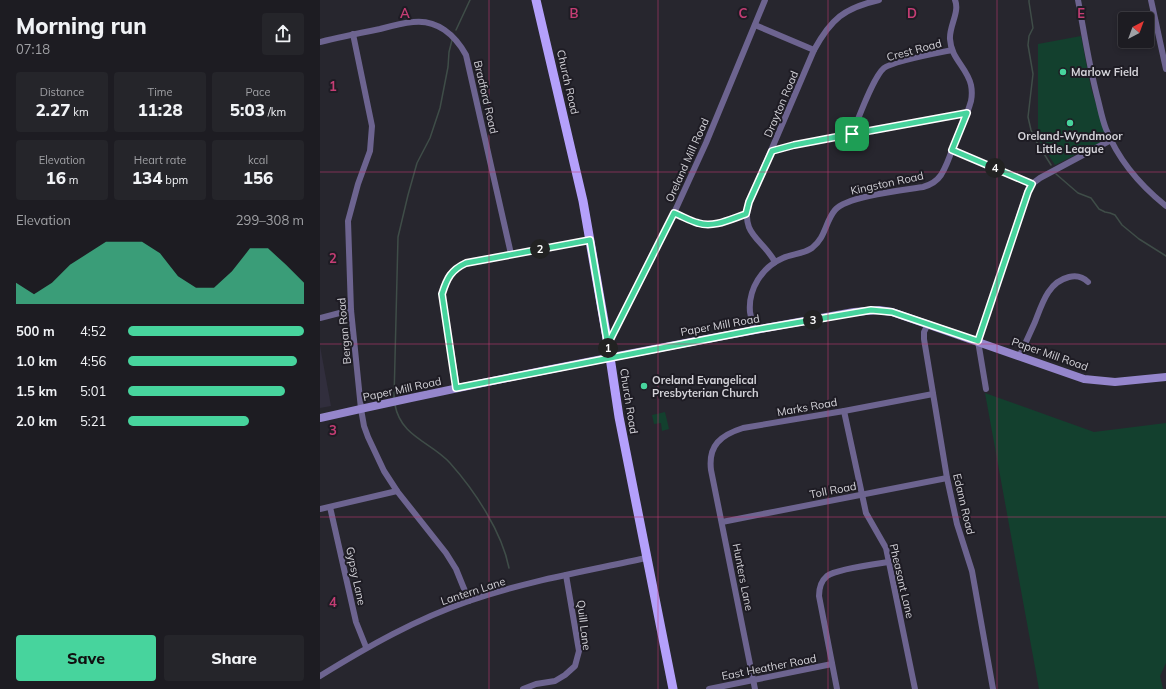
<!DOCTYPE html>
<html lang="en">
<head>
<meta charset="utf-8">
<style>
	body { margin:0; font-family:Mulish,sans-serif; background:#25252a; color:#f1f3f6; height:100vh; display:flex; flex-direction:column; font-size:15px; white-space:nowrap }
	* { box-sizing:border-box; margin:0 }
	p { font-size:13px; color:#a0a1a5 }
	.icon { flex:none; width:22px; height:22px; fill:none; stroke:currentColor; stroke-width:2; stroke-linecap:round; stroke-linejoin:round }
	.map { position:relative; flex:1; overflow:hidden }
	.sheet { display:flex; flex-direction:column; background:#1d1c22; width:320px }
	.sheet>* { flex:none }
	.needle { width:26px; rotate:41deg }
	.buttons { position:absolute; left:798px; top:12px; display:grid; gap:8px }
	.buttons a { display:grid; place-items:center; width:36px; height:36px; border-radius:4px; background:#1d1c22; box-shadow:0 2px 6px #0003,0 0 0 1px #3b3a40; font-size:20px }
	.pin { position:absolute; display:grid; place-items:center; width:34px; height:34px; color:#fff; margin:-17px; border-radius:8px; box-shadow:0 2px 6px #0006 }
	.km { position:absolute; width:20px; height:20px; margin:-10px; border-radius:50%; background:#222; color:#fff; font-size:11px; line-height:20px; text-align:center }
	.round { display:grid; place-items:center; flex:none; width:42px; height:42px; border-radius:4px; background:#25252a }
	.overview { display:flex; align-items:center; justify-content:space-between; height:68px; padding:0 16px }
	h1 { font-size:22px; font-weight:800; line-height:30px }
	.metrics { display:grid; grid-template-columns:repeat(3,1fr); gap:6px; height:68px; padding:4px 16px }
	.metrics div { display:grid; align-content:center; border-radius:4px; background:#25252a; text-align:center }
	.metrics b { font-size:17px; font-weight:800 }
	.metrics small { font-size:11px; font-weight:400 }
	.metrics p { font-size:11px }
	.chart { height:112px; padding:8px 16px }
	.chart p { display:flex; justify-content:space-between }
	.chart svg { width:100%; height:72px; margin-top:4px; fill:#47d49d; opacity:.7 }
	.button { display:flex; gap:8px; margin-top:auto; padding:8px 16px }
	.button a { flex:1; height:46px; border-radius:4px; background:#47d49d; color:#111; font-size:16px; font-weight:800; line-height:46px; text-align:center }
	.button a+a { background:#25252a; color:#f1f3f6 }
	ul { padding:0 16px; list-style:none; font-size:13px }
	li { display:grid; grid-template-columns:64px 48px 1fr; align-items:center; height:30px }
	li i { height:10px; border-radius:5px; background:#47d49d }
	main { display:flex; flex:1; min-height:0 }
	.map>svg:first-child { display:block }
	.built { fill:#312e3d }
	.green { fill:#13402e }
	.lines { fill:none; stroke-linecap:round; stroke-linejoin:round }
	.stream { stroke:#3f4d48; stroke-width:1.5 }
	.street { stroke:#6d6490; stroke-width:6 }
	.secondary { stroke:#9586cc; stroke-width:8 }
	.primary { stroke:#b4a0fb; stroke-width:9 }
	.route-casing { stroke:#fff; stroke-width:8 }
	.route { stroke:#47d49d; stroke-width:5 }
	.grid { fill:none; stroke:#c53d74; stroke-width:1; stroke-opacity:0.55 }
	.poi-dot { fill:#47d49d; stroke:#1e1c24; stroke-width:1.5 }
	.labels { text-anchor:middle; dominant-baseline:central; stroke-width:4; stroke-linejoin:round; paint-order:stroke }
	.street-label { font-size:11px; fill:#d3d2d8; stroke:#1e1c24 }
	.poi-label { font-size:11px; font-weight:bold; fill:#d3d2d8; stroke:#1e1c24; text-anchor:start }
	.grid-label { font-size:13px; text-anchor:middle; font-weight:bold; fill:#c53d74; stroke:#1e1c24; stroke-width:4; stroke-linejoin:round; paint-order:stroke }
</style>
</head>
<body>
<main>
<section class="sheet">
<div class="overview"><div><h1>Morning run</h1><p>07:18</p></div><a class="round"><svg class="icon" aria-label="share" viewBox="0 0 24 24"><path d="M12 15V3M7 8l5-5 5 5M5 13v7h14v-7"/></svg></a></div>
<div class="metrics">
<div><p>Distance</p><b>2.27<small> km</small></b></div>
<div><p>Time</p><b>11:28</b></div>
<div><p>Pace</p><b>5:03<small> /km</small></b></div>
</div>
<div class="metrics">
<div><p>Elevation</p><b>16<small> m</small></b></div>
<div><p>Heart rate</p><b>134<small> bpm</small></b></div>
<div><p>kcal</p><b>156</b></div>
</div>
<div class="chart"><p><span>Elevation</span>299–308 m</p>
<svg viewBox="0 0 160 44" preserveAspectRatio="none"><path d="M0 44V31L10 38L20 31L30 20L40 13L50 6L60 6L70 6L80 13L90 27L100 34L110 34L120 24L130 10L140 10L150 20L160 31V44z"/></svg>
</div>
<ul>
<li><b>500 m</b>4:52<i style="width:100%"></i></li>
<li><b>1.0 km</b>4:56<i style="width:96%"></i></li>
<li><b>1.5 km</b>5:01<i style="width:89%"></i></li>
<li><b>2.0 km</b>5:21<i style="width:69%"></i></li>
</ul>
<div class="button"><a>Save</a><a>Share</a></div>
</section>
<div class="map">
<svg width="846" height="689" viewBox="0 0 846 689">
	<rect width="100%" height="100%" fill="#27262e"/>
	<path class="built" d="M 0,346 L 11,406 L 0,408 Z"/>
	<g class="green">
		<path d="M 761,36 L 771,88 L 787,139 L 735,165 L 718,139 L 718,44 Z"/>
		<path d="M 665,393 L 774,432 L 846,423 L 846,663 L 840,676 L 843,689 L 719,689 Z"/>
		<path d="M 345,412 L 349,429 L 342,431 L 341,423 L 334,424 L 332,415 Z"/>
	</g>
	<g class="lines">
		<g class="stream">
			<path d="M 709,0 L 709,2 L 713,28 L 709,36 L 708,45 L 713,74 L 708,117 L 711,130 L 716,141 L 731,165"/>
			<path d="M 136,30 L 150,0"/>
			<path d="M 736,174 L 758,193 L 771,198 L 779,209 L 785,212 L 790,213 L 795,215 L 802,225 L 819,239 L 846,256"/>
			<path d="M 74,399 L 78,237 L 88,195 L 97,163 L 110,138 L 120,108 L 128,67 L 129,52 L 132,40"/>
			<path d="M 75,405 C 81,437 111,442 130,463 C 155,491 182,532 189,568"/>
		</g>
		<g class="street">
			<path d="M 758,0 C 764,32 769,65 777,96 C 780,107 782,119 786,129 C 798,159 821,186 846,206"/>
			<path d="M 831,0 L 846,69"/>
			<path d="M 435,25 L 494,50"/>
			<path d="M 33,34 L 52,126 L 50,151 L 38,184 L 28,221 L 31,310 L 41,409 L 44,426 L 48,437 L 64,471 L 77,491 L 126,553 L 136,569 L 149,601"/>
			<path d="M 0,42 C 20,37 40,33 60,29 C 71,26 82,23 93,22 C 117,19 135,35 146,55 L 191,254"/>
			<path d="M 532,134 C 538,120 553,77 564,68 C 573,61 617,53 632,50"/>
			<path d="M 632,150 L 712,184"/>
			<path d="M 452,151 L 474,145 L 647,113"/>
			<path d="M 354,213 C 363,217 372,222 381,224 C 396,227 412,219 426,214"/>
			<path d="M 455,262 C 442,238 420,235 429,202 L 494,50 C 511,19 524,8 559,0"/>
			<path d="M 0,318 L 31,310"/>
			<path d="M 608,324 L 604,332 L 604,339 L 627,478 L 637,524 L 652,571 L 673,689"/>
			<path d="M 434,330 C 433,324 431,318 430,312 C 428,289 442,267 463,258 C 472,254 483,254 492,248 C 506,237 505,222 515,210 C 527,196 584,190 603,187 C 610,185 617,181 621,175 C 626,167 630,156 633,147 C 639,132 647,116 651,101 C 652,96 652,90 651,85 C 647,67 631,59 630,39 C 629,26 640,12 635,0"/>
			<path d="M 288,344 L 354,213 L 386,143 L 445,0"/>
			<path d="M 700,355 C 705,344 710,333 715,322 C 722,304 728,282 749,277 C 757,275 763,277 768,282"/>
			<path d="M 137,388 L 122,294 C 127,278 131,270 146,263 L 270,240"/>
			<path d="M 666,389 L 658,341 L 709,187 L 712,184 L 720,178 L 791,140"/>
			<path d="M 524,411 L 546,513 L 566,548 L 595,689"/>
			<path d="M 10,507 L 36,622 L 46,647"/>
			<path d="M 0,509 L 77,491"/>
			<path d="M 402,522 L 627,478"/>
			<path d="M 0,676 C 47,647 96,619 149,601 C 206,581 267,571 326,558"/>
			<path d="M 203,689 L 216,684 L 235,681 L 245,675 L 255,666 L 259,651 L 246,575"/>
			<path d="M 389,689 L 512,664"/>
			<path d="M 435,689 L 391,470 C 388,445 401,435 423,428 L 524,411 L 613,394"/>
			<path d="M 517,689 L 499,596 C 499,588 501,581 507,576 C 517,569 556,564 569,562"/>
		</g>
		<path class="secondary" d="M 0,418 C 177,378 355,344 534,312 L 559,310 L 572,312 L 764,379 L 795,382 L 846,377"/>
		<path class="primary" d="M 216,0 L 263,201 L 288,344 L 299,417 L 353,689"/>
	</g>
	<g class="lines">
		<g class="route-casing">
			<path id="route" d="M 532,134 L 474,145 L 452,151 L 429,202 L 426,214 C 411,219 394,228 378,223 C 370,221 362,216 354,213 L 288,344 L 290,358 L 136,388 L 122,294 C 127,278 131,270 146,263 L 270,240 L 290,358 L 434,330 L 551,310 L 572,312 L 658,341 L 708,192 L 712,184 L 632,150 L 647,113 L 532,134"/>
		</g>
		<use href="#route" class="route"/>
	</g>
	<path class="grid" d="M 169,0 L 169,689M 338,0 L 338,689M 508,0 L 508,689M 677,0 L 677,689M 0,172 L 846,172M 0,344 L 846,344M 0,517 L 846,517"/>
	<g class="poi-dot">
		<circle cx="743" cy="72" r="4"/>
		<circle cx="750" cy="123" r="4"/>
		<circle cx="324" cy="386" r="4"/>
	</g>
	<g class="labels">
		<g class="street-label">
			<text transform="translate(594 50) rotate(-15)">Crest Road</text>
			<text transform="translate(248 82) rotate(77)">Church Road</text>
			<text transform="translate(166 97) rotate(77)">Bradford Road</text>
			<text transform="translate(461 104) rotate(-67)">Drayton Road</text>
			<text transform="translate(367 160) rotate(-66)">Oreland Mill Road</text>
			<text transform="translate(567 183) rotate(-12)">Kingston Road</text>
			<text transform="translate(400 325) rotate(-10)">Paper Mill Road</text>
			<text transform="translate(24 331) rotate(-95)">Bergan Road</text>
			<text transform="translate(730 354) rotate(19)">Paper Mill Road</text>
			<text transform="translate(82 389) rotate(-12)">Paper Mill Road</text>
			<text transform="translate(309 401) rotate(81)">Church Road</text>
			<text transform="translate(487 407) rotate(-10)">Marks Road</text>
			<text transform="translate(513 490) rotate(-11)">Toll Road</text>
			<text transform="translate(644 504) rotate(77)">Edann Road</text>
			<text transform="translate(36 576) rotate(78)">Gypsy Lane</text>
			<text transform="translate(423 577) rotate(79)">Hunters Lane</text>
			<text transform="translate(582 581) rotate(77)">Pheasant Lane</text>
			<text transform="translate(153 591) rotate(-18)">Lantern Lane</text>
			<text transform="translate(264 625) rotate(83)">Quill Lane</text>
			<text transform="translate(449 667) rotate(-11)">East Heather Road</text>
		</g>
		<g class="poi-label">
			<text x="751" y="72">Marlow Field</text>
			<text x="750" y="136" text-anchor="middle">Oreland-Wyndmoor<tspan x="750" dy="13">Little League</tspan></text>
			<text x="332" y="380">Oreland Evangelical<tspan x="332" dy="13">Presbyterian Church</tspan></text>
		</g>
	</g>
	<g class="grid-label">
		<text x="85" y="18">A</text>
		<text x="254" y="18">B</text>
		<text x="423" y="18">C</text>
		<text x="592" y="18">D</text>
		<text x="761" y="18">E</text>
		<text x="13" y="91">1</text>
		<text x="13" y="263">2</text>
		<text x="13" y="435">3</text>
		<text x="13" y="607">4</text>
	</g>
</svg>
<div class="buttons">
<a><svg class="needle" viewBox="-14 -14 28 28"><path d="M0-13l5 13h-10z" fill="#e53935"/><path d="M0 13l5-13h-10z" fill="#a0a1a5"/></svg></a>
</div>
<div class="pin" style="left:532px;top:134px;background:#1e9e55"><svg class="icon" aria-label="arrive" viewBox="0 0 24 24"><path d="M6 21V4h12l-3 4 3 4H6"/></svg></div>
<b class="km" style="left:288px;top:348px">1</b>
<b class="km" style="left:220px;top:249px">2</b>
<b class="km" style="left:493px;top:320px">3</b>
<b class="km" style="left:675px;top:168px">4</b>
</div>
</main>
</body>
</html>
